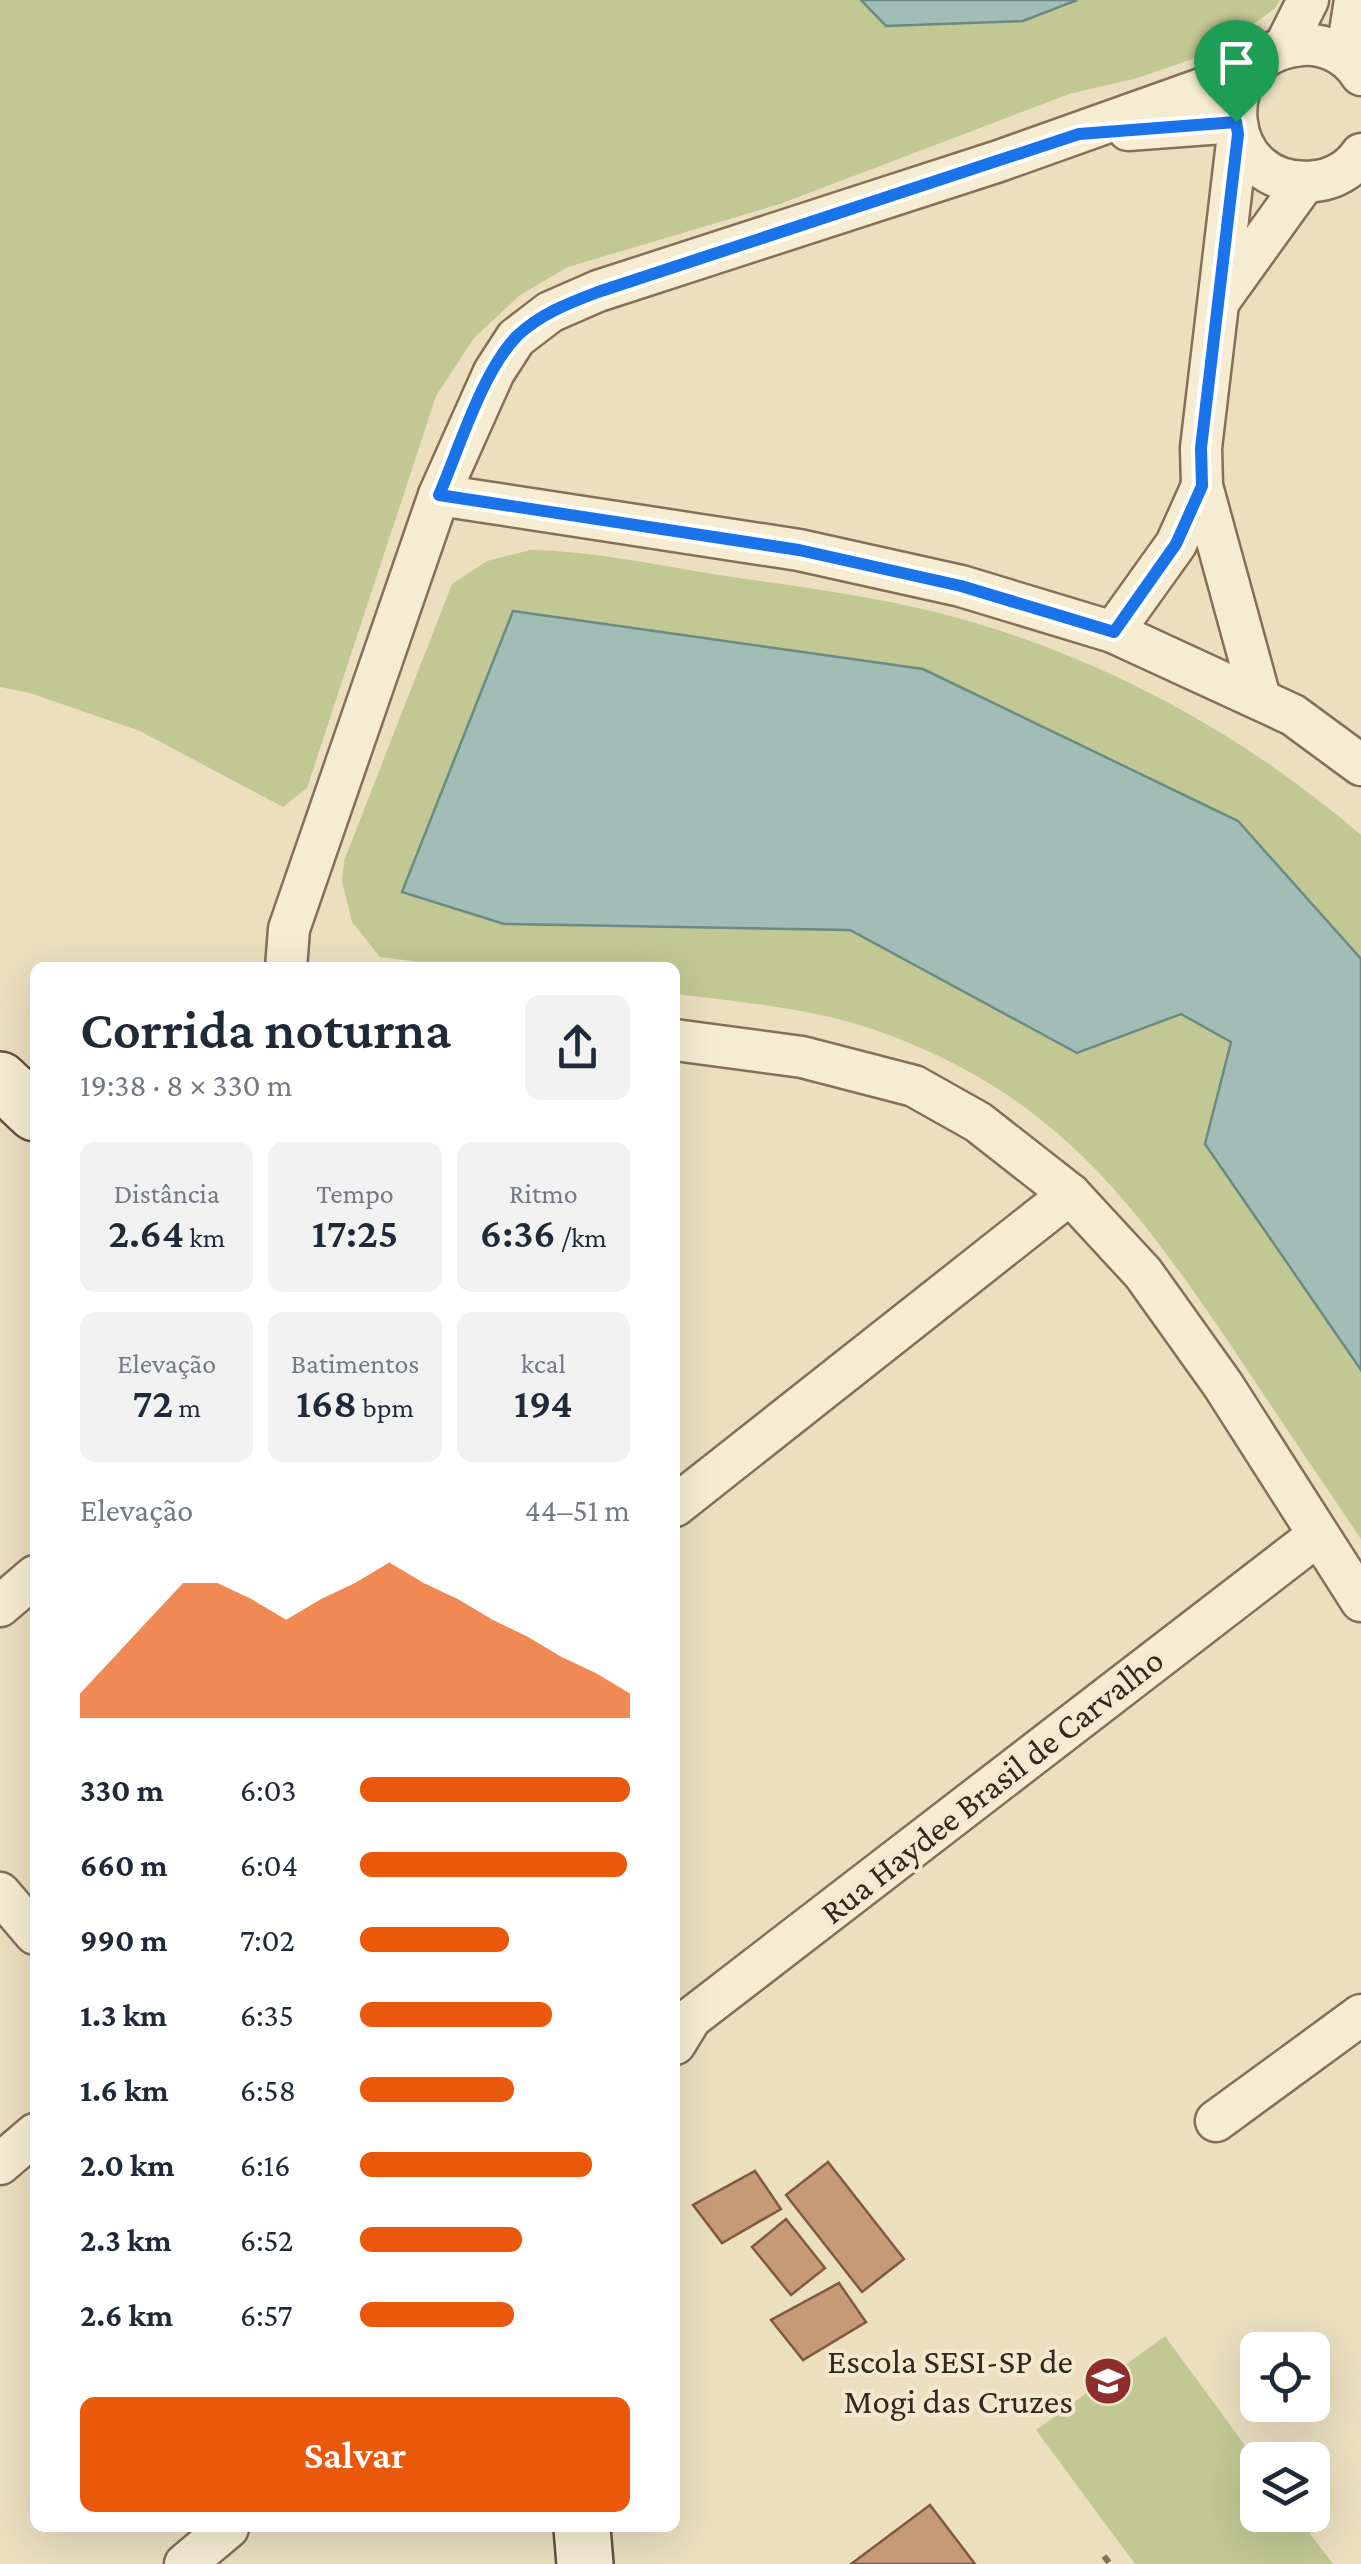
<!DOCTYPE html>
<html lang="pt">
<head>
<meta charset="utf-8">
<style>
	body { margin:0; font-family:"Crimson Pro",serif; background:#f2f2f3; color:#1f2937; height:100vh; display:flex; flex-direction:column; font-size:38px; white-space:nowrap }
	* { box-sizing:border-box; margin:0 }
	p { font-size:32px; color:#747a83 }
	.icon { flex:none; width:55px; height:55px; fill:none; stroke:currentColor; stroke-width:2; stroke-linecap:round; stroke-linejoin:round }
	.map { position:relative; flex:1; overflow:hidden }
	.drawer { position:absolute; left:30px; top:962px; width:650px; height:1570px; display:flex; flex-direction:column; background:#fff; border-radius:15px; box-shadow:0 10px 40px #0002 }
	.drawer>* { flex:none }
	.buttons { position:absolute; left:1240px; top:2332px; display:grid; gap:20px }
	.buttons a { display:grid; place-items:center; width:90px; height:90px; border-radius:15px; background:#fff; box-shadow:0 10px 40px #0002; font-size:50px }
	.pin { position:absolute; display:grid; place-items:center; width:85px; height:85px; color:#fff; margin:-102px -42px; border-radius:50% 50% 50% 0; rotate:-45deg; box-shadow:0 0 10px #0007 }
	.pin .icon { rotate:45deg }
	.round { display:grid; place-items:center; flex:none; width:105px; height:105px; border-radius:15px; background:#f2f2f3 }
	.overview { display:flex; align-items:center; justify-content:space-between; height:170px; padding:0 50px }
	h1 { font-size:55px; font-weight:600; line-height:75px }
	.stats { display:grid; grid-template-columns:repeat(3,1fr); gap:15px; height:170px; padding:10px 50px }
	.stats div { display:grid; align-content:center; border-radius:15px; background:#f2f2f3; text-align:center }
	.stats b { font-size:42px; font-weight:600 }
	.stats small { font-size:28px; font-weight:400 }
	.stats p { font-size:28px }
	.chart { height:280px; padding:20px 50px }
	.chart p { display:flex; justify-content:space-between }
	.chart svg { width:100%; height:180px; margin-top:10px; fill:#ea580c; opacity:.7 }
	.cta { display:flex; gap:20px; margin-top:auto; padding:20px 50px }
	.cta a { flex:1; height:115px; border-radius:15px; background:#ea580c; color:#fff; font-size:40px; font-weight:600; line-height:115px; text-align:center }
	ul { padding:0 50px; list-style:none; font-size:32px }
	li { display:grid; grid-template-columns:160px 120px 1fr; align-items:center; height:75px }
	li i { height:25px; border-radius:12px; background:#ea580c }
	.map>svg:first-child { display:block }
	.green { fill:#c1c894 }
	.water { fill:#a2bdb6; stroke:#6a8a83; stroke-width:2.5 }
	.building { fill:#c79a77; stroke:#805a40; stroke-width:2.5 }
	.lines { fill:none; stroke-linecap:round; stroke-linejoin:round }
	.minor-casing { stroke:#837059; stroke-width:45 }
	.secondary-casing { stroke:#64513c; stroke-width:60 }
	.path { stroke:#837059; stroke-width:6; stroke-dasharray:8 5; stroke-linecap:butt }
	.minor { stroke:#f6ecd2; stroke-width:40 }
	.secondary { stroke:#f6ecd2; stroke-width:55 }
	.route-casing { stroke:#fff; stroke-width:20 }
	.route { stroke:#1a73e8; stroke-width:12 }
	.labels { text-anchor:middle; dominant-baseline:central; stroke-width:8; stroke-linejoin:round; paint-order:stroke }
	.street-label { font-size:35px; fill:#33281c; stroke:#f3e9cf }
	.poi-label { font-size:35px; fill:#33281c; stroke:#f3e9cf; text-anchor:end }
</style>
</head>
<body>
<div class="map">
<svg width="1361" height="2564" viewBox="0 0 1361 2564">
	<rect width="100%" height="100%" fill="#ebdfc0"/>
	<g class="green">
		<path d="M 0,0 L 1280,0 L 1274,9 L 1216,51 L 1137,78 L 1069,94 L 780,204 L 568,267 L 520,295 L 474,338 L 436,396 L 307,788 L 283,807 L 140,731 L 30,693 L 0,687 Z"/>
		<path d="M 530,550 C 595,551 661,566 725,576 C 795,586 866,595 935,612 C 1091,651 1239,730 1361,835 L 1361,1539 C 1317,1474 1273,1409 1230,1344 C 1130,1197 1052,1092 875,1030 C 811,1008 742,1002 675,994 L 675,968 L 467,968 L 380,957 L 352,922 L 342,881 L 344,861 L 452,584 L 487,561 Z"/>
		<path d="M 1165,2336 L 1257,2462 L 1258,2515 L 1296,2515 L 1333,2564 L 1135,2564 L 1036,2430 Z"/>
	</g>
	<g class="water">
		<path d="M 861,0 L 1077,0 L 1023,21 L 886,26 Z"/>
		<path d="M 513,611 L 923,669 L 1238,821 L 1361,959 L 1361,1370 L 1205,1144 L 1231,1042 L 1181,1014 L 1077,1053 L 850,930 L 504,924 L 402,892 Z"/>
	</g>
	<g class="building">
		<path d="M 828,2162 L 904,2259 L 862,2292 L 786,2195 Z"/>
		<path d="M 755,2171 L 781,2209 L 722,2243 L 693,2205 Z"/>
		<path d="M 786,2219 L 825,2268 L 791,2295 L 752,2247 Z"/>
		<path d="M 839,2283 L 866,2322 L 803,2360 L 771,2320 Z"/>
		<path d="M 930,2505 L 975,2564 L 851,2564 Z"/>
	</g>
	<g class="lines">
		<g class="minor-casing">
			<g id="minor">
				<path d="M 1284,48 L 1308,0"/>
				<path d="M 1346,58 L 1355,0"/>
				<path d="M 1361,75 C 1349,55 1325,43 1302,45 C 1206,52 1219,193 1316,181 C 1334,179 1351,169 1361,154"/>
				<path d="M 1128,130 L 1236,122"/>
				<path d="M 1238,134 L 1201,448 L 1202,486 L 1260,698"/>
				<path d="M 1222,297 L 1304,183"/>
				<path d="M 439,495 L 799,550 L 961,586 L 1113,632 L 1293,715 L 1361,765"/>
				<path d="M 1113,632 L 1176,544 L 1202,486"/>
				<path d="M 286,968 L 289,929 L 439,495 L 494,372 L 516,338 L 550,312 L 598,291 L 999,161 L 1249,72"/>
				<path d="M 675,1040 L 802,1057 L 914,1086 L 978,1122 L 1070,1194 L 1143,1273 L 1223,1385 L 1361,1601"/>
				<path d="M 675,1506 L 1070,1194"/>
				<path d="M 0,1606 L 35,1576"/>
				<path d="M 0,1893 L 35,1934"/>
				<path d="M 675,2044 L 691,2018 L 1317,1536"/>
				<path d="M 1216,2121 L 1361,2015"/>
				<path d="M 0,2164 L 35,2134"/>
				<path d="M 185,2564 L 228,2528"/>
			</g>
		</g>
		<g class="secondary-casing">
			<g id="secondary">
				<path d="M 0,1080 L 35,1113"/>
				<path d="M 582,2528 L 585,2564"/>
			</g>
		</g>
		<path class="path" d="M 1104,2556 L 1110,2564"/>
		<use href="#minor" class="minor"/>
		<use href="#secondary" class="secondary"/>
	</g>
	<g class="lines">
		<g class="route-casing">
			<path id="route" d="M 1236,122 L 1238,134 L 1201,448 L 1202,486 L 1176,544 L 1114,632 L 961,586 L 799,550 L 439,495 C 459,449 482,372 517,336 C 540,314 569,303 598,292 L 1079,134 Z"/>
		</g>
		<use href="#route" class="route"/>
	</g>
	<defs>
		<g id="school-disc" transform="scale(2.5)"><circle r="9.5" fill="#8e2d2c" stroke="#f3e9cf"/><path d="M0-5L7-2L0 1L-7-2ZM-4 1L0 2.5L4 1V4Q0 6-4 4Z" fill="#fff"/></g>
	</defs>
	<g fill-rule="evenodd">
		<use href="#school-disc" x="1108" y="2381"/>
	</g>
	<g class="labels">
		<g class="street-label">
			<text transform="translate(992 1786) rotate(-38)">Rua Haydee Brasil de Carvalho</text>
		</g>
		<g class="poi-label">
			<text x="1073" y="2361">Escola SESI-SP de<tspan x="1073" dy="40">Mogi das Cruzes</tspan></text>
		</g>
	</g>
</svg>
<div class="buttons">
<a><svg class="icon" aria-label="locate" viewBox="0 0 24 24"><circle cx="12" cy="12" r="6"/><path d="M12 2v4M12 18v4M2 12h4M18 12h4"/></svg></a>
<a><svg class="icon" aria-label="layers" viewBox="0 0 24 24"><path d="M12 4l9 5-9 5-9-5zM3 14l9 5 9-5"/></svg></a>
</div>
<div class="pin" style="left:1236px;top:122px;background:#1e9e55"><svg class="icon" aria-label="arrive" viewBox="0 0 24 24"><path d="M6 21V4h12l-3 4 3 4H6"/></svg></div>
<section class="drawer">
<div class="overview"><div><h1>Corrida noturna</h1><p>19:38 · 8 × 330 m</p></div><a class="round"><svg class="icon" aria-label="share" viewBox="0 0 24 24"><path d="M12 15V3M7 8l5-5 5 5M5 13v7h14v-7"/></svg></a></div>
<div class="stats">
<div><p>Distância</p><b>2.64<small> km</small></b></div>
<div><p>Tempo</p><b>17:25</b></div>
<div><p>Ritmo</p><b>6:36<small> /km</small></b></div>
</div>
<div class="stats">
<div><p>Elevação</p><b>72<small> m</small></b></div>
<div><p>Batimentos</p><b>168<small> bpm</small></b></div>
<div><p>kcal</p><b>194</b></div>
</div>
<div class="chart"><p><span>Elevação</span>44–51 m</p>
<svg viewBox="0 0 160 44" preserveAspectRatio="none"><path d="M0 44V38L10 29L20 20L30 11L40 11L50 15L60 20L70 15L80 11L90 6L100 11L110 15L120 20L130 24L140 29L150 33L160 38V44z"/></svg>
</div>
<ul>
<li><b>330 m</b>6:03<i style="width:100%"></i></li>
<li><b>660 m</b>6:04<i style="width:99%"></i></li>
<li><b>990 m</b>7:02<i style="width:55%"></i></li>
<li><b>1.3 km</b>6:35<i style="width:71%"></i></li>
<li><b>1.6 km</b>6:58<i style="width:57%"></i></li>
<li><b>2.0 km</b>6:16<i style="width:86%"></i></li>
<li><b>2.3 km</b>6:52<i style="width:60%"></i></li>
<li><b>2.6 km</b>6:57<i style="width:57%"></i></li>
</ul>
<div class="cta"><a>Salvar</a></div>
</section>
</div>
</body>
</html>
